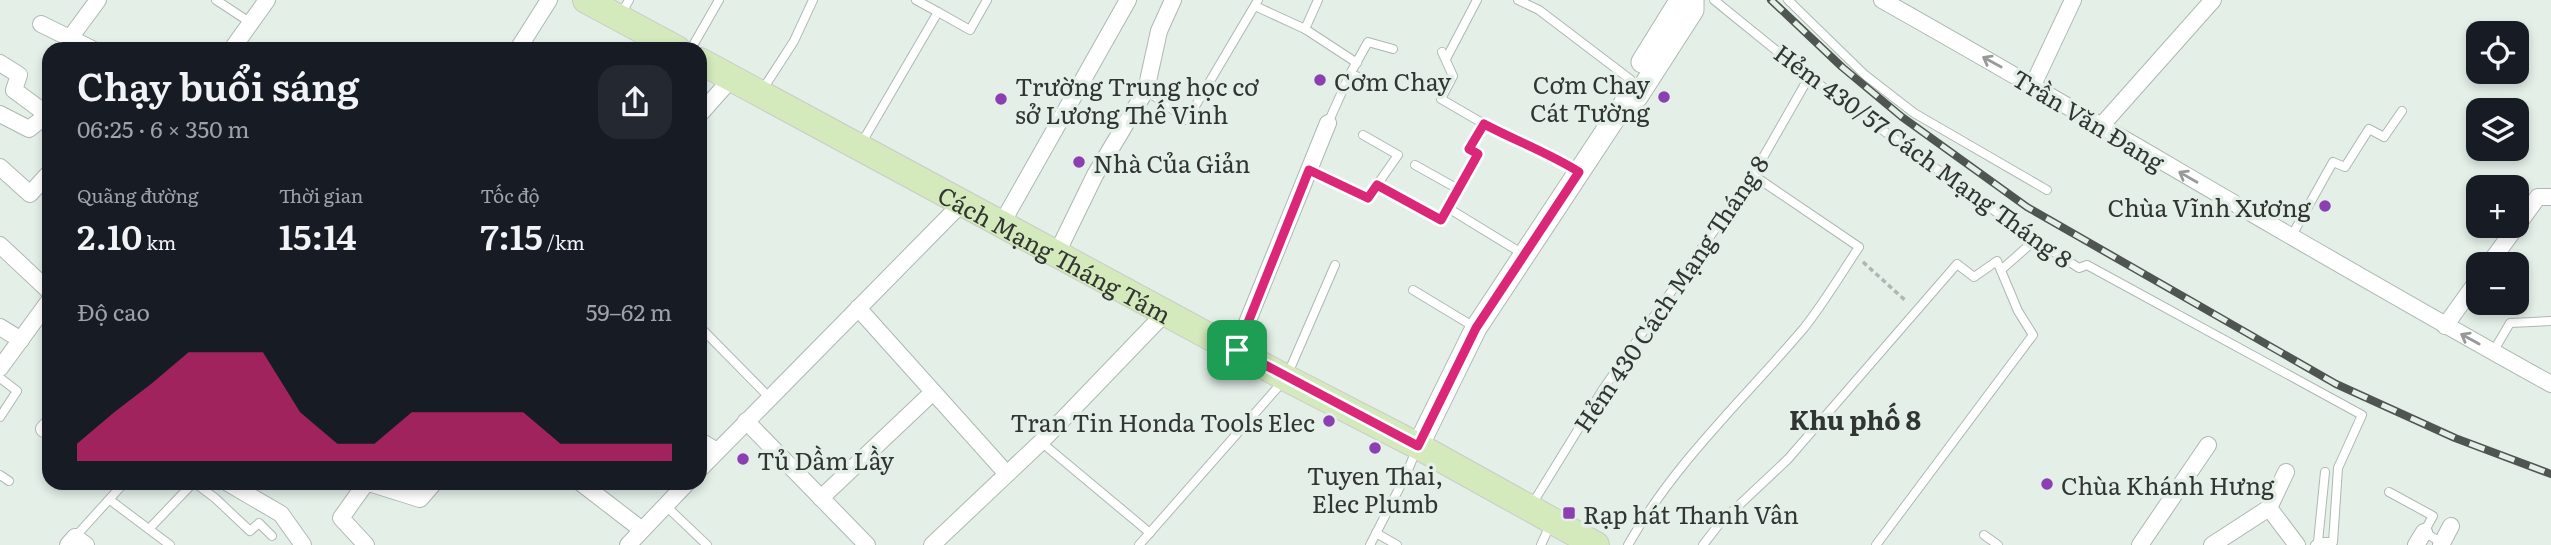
<!DOCTYPE html>
<html lang="vi">
<head>
<meta charset="utf-8">
<style>
	body { margin:0; font-family:Literata,serif; background:#242831; color:#f1f3f6; height:100vh; display:flex; flex-direction:column; font-size:26px; white-space:nowrap }
	* { box-sizing:border-box; margin:0 }
	p { font-size:23px; color:#9ea1a6 }
	.icon { flex:none; width:38px; height:38px; fill:none; stroke:currentColor; stroke-width:2; stroke-linecap:round; stroke-linejoin:round }
	.map { position:relative; flex:1; overflow:hidden }
	.sheet { position:absolute; left:42px; top:42px; width:665px; height:448px; display:flex; flex-direction:column; background:#171b24; border-radius:21px; box-shadow:0 4px 10px #0003 }
	.sheet>* { flex:none }
	.tools { position:absolute; left:2466px; top:21px; display:grid; gap:14px }
	.tools a { display:grid; place-items:center; width:63px; height:63px; border-radius:14px; background:#171b24; box-shadow:0 4px 10px #0003; font-size:35px }
	.pin { position:absolute; display:grid; place-items:center; width:60px; height:60px; color:#fff; margin:-30px; border-radius:14px; box-shadow:0 4px 10px #0006 }
	.round { display:grid; place-items:center; flex:none; width:74px; height:74px; border-radius:21px; background:#242831 }
	.summary { display:flex; align-items:center; justify-content:space-between; height:119px; padding:0 35px }
	h1 { font-size:38px; font-weight:600; line-height:52px }
	.stats { display:grid; grid-template-columns:repeat(3,1fr); gap:10px; height:119px; padding:7px 35px }
	.stats div { display:grid; align-content:center }
	.stats b { font-size:35px; font-weight:600 }
	.stats small { font-size:19px; font-weight:400 }
	.stats p { font-size:19px }
	.chart { height:196px; padding:14px 35px }
	.chart p { display:flex; justify-content:space-between }
	.chart svg { width:100%; height:126px; margin-top:7px; fill:#db2777; opacity:.7 }
	.map>svg:first-child { display:block }
	.lines { fill:none; stroke-linecap:round; stroke-linejoin:round }
	.service-casing { stroke:#aeb8b2; stroke-width:10 }
	.minor-casing { stroke:#aeb8b2; stroke-width:18 }
	.tertiary-casing { stroke:#aeb8b2; stroke-width:23 }
	.primary-casing { stroke:#cacbca; stroke-width:28 }
	.path { stroke:#aeb7b1; stroke-width:3.5; stroke-dasharray:5 3.5; stroke-linecap:butt }
	.service { stroke:#fff; stroke-width:8 }
	.minor { stroke:#fff; stroke-width:16 }
	.tertiary { stroke:#fff; stroke-width:21 }
	.primary { stroke:#d4e9bc; stroke-width:26 }
	.rail-casing { stroke:#4f5551; stroke-width:8 }
	.rail { stroke:#e4efe8; stroke-width:5; stroke-dasharray:16; stroke-linecap:butt }
	.oneway { stroke:#989a99 }
	.route-casing { stroke:#fff; stroke-width:14 }
	.route { stroke:#db2777; stroke-width:9 }
	.poi-dot { fill:#8b3fb1; stroke:#e4efe8; stroke-width:2.5 }
	.labels { text-anchor:middle; dominant-baseline:central; stroke-width:7; stroke-linejoin:round; paint-order:stroke }
	.poi-label { font-size:24px; fill:#323633; stroke:#e4efe8; text-anchor:start }
	.street-label { font-size:24px; fill:#323633; stroke:#e4efe8 }
	.neighbourhood-label { font-size:26px; font-weight:bold; fill:#323633; stroke:#e4efe8 }
</style>
</head>
<body>
<div class="map">
<svg width="2551" height="545" viewBox="0 0 2551 545">
	<rect width="100%" height="100%" fill="#e4efe8"/>
	<g class="lines">
		<g class="service-casing">
			<g id="service">
				<path d="M 216,0 L 251,23"/>
				<path d="M 916,0 L 938,12"/>
				<path d="M 1518,0 L 1539,10 L 1631,80"/>
				<path d="M 1714,0 L 1809,77 L 2035,240 L 2079,268 L 2087,265 L 2362,415 L 2338,468 L 2333,542 L 2318,542 L 2315,545"/>
				<path d="M 1788,0 L 1865,75 L 1914,113 L 2047,190"/>
				<path d="M 1255,6 L 1305,29 L 1318,0"/>
				<path d="M 620,16 L 629,0"/>
				<path d="M 1305,29 L 1357,63"/>
				<path d="M 691,49 L 719,0"/>
				<path d="M 1442,52 L 1453,76 L 1441,99 L 1484,124 L 1534,150 L 1549,154 L 1579,172"/>
				<path d="M 1446,59 L 1477,0"/>
				<path d="M 1350,74 L 1377,83"/>
				<path d="M 763,89 L 794,41 L 813,0"/>
				<path d="M 1146,90 L 1187,120 L 1258,0"/>
				<path d="M 1328,123 L 1350,74 L 1368,42 L 1393,49"/>
				<path d="M 1363,135 L 1398,155 L 1377,185"/>
				<path d="M 861,144 L 938,12 L 970,30 L 987,0"/>
				<path d="M 1415,165 L 1458,189"/>
				<path d="M 1309,170 L 1368,198 L 1377,185 L 1441,220 L 1477,154 L 1469,149 L 1484,124"/>
				<path d="M 1448,208 L 1523,254"/>
				<path d="M 2291,237 L 2333,162 L 2345,167 L 2369,129 L 2384,137 L 2402,111"/>
				<path d="M 2001,270 L 2035,240"/>
				<path d="M 1413,290 L 1476,328"/>
				<path d="M 700,327 L 769,397"/>
				<path d="M 2493,352 L 2510,323 L 2550,321"/>
				<path d="M 0,378 L 17,391 L 0,417"/>
				<path d="M 1041,442 L 1150,533"/>
				<path d="M 0,475 L 9,481"/>
				<path d="M 195,483 L 215,498 L 250,531 L 259,523 L 272,536"/>
				<path d="M 2389,492 L 2433,516 L 2424,532 L 2442,543"/>
				<path d="M 110,500 L 170,545"/>
				<path d="M 666,506 L 707,545"/>
				<path d="M 1531,506 L 1603,389 L 1753,175 L 1809,77"/>
				<path d="M 149,529 L 193,483"/>
				<path d="M 1376,533 L 1397,545"/>
				<path d="M 1984,535 L 1998,545"/>
				<path d="M 75,537 L 124,483"/>
				<path d="M 2318,542 L 2325,472"/>
				<path d="M 1139,545 L 1286,378 L 1335,265"/>
				<path d="M 1370,545 L 1406,475 L 1417,448"/>
				<path d="M 1541,545 L 1550,525"/>
				<path d="M 1628,545 C 1675,462 1743,400 1804,328 C 1824,303 1841,274 1859,247 L 1753,175"/>
				<path d="M 1703,545 L 1720,523 L 1788,459 L 1957,264 L 1974,277 L 1997,261 L 2018,311 L 2033,335 L 1876,545"/>
			</g>
		</g>
		<g class="minor-casing">
			<g id="minor">
				<path d="M 1882,0 C 2106,126 2326,260 2551,384"/>
				<path d="M 41,24 L 92,49"/>
				<path d="M 70,38 L 98,0"/>
				<path d="M 232,49 L 267,0"/>
				<path d="M 518,49 L 549,0"/>
				<path d="M 0,63 L 19,75 L 14,90 L 49,116"/>
				<path d="M 2033,85 L 2073,0"/>
				<path d="M 0,114 L 29,129 L 47,115"/>
				<path d="M 700,114 L 732,78"/>
				<path d="M 2101,126 L 2213,0"/>
				<path d="M 0,167 L 30,194 L 49,173"/>
				<path d="M 1002,223 L 1128,0"/>
				<path d="M 0,245 L 49,291"/>
				<path d="M 1057,253 L 1095,175 L 1146,90 L 1159,31 L 1173,0"/>
				<path d="M 2489,264 L 2538,197 L 2551,197"/>
				<path d="M 858,308 L 1007,474"/>
				<path d="M 2445,326 L 2478,280"/>
				<path d="M 0,327 L 21,340"/>
				<path d="M 1236,350 L 1328,123"/>
				<path d="M 0,368 L 49,301"/>
				<path d="M 746,421 L 867,545"/>
				<path d="M 44,429 L 49,424"/>
				<path d="M 700,441 L 717,451"/>
				<path d="M 700,469 L 963,202"/>
				<path d="M 228,483 L 281,514 L 303,545"/>
				<path d="M 366,483 L 341,518 L 366,545"/>
				<path d="M 369,483 L 420,499 L 434,483"/>
				<path d="M 581,483 L 642,530"/>
				<path d="M 821,498 L 933,392"/>
				<path d="M 2269,508 L 2297,545"/>
				<path d="M 68,545 L 75,537 L 86,545"/>
				<path d="M 628,545 L 687,483"/>
				<path d="M 932,545 L 1041,442 L 1166,312"/>
				<path d="M 2140,545 L 2208,445"/>
				<path d="M 2212,545 L 2269,508 L 2286,472"/>
				<path d="M 2416,545 L 2424,532"/>
				<path d="M 2441,545 L 2451,526"/>
			</g>
		</g>
		<g class="tertiary-casing">
			<g id="tertiary">
				<path d="M 1642,62 L 1678,4 L 1685,0"/>
				<path d="M 1418,446 L 1476,328 L 1626,101 L 1637,97 L 1693,10 L 1693,0"/>
			</g>
		</g>
		<g class="primary-casing">
			<g id="primary">
				<path d="M 586,0 L 677,49"/>
				<path id="s1" d="M 700,61 L 1286,378 L 1418,446 L 1596,545"/>
			</g>
		</g>
		<path class="path" d="M 1863,262 L 1907,302"/>
		<use href="#service" class="service"/>
		<use href="#minor" class="minor"/>
		<use href="#tertiary" class="tertiary"/>
		<use href="#primary" class="primary"/>
		<g class="rail-casing">
			<path id="rail" d="M 1771,0 L 1842,67 L 1902,117 L 2027,207 L 2336,384 L 2455,438 L 2551,474"/>
		</g>
		<use href="#rail" class="rail"/>
	</g>
	<defs><path id="oneway-shaft" d="M-6 0H5M1.5-3L5.5 0L1.5 3" fill="none" stroke-width="1.6" stroke-linecap="round" stroke-linejoin="round" transform="scale(1.75)"/></defs>
	<g class="oneway">
		<use href="#oneway-shaft" transform="translate(1992 62) rotate(-151)"/>
		<use href="#oneway-shaft" transform="translate(2188 177) rotate(-150)"/>
		<use href="#oneway-shaft" transform="translate(2470 339) rotate(-151)"/>
	</g>
	<g class="lines">
		<g class="route-casing">
			<path id="route" d="M 1484,124 C 1516,141 1549,153 1579,172 L 1476,328 L 1418,446 L 1237,350 L 1309,170 L 1368,198 L 1377,185 L 1441,220 L 1478,154 L 1469,149 Z"/>
		</g>
		<use href="#route" class="route"/>
	</g>
	<g class="poi-dot">
		<circle cx="1320" cy="80" r="7"/>
		<circle cx="1664" cy="97" r="7"/>
		<circle cx="1001" cy="99" r="7"/>
		<circle cx="1079" cy="162" r="7"/>
		<circle cx="2325" cy="206" r="7"/>
		<circle cx="1329" cy="421" r="7"/>
		<circle cx="1375" cy="448" r="7"/>
		<circle cx="743" cy="459" r="7"/>
		<circle cx="2047" cy="484" r="7"/>
		<rect x="1562" y="506" width="14" height="14" rx="3.5"/>
	</g>
	<g class="labels">
		<g class="poi-label">
			<text x="1334" y="80">Cơm Chay</text>
			<text x="1650" y="83" text-anchor="end">Cơm Chay<tspan x="1650" dy="28">Cát Tường</tspan></text>
			<text x="1015" y="85">Trường Trung học cơ<tspan x="1015" dy="28">sở Lương Thế Vinh</tspan></text>
			<text x="1093" y="162">Nhà Của Giản</text>
			<text x="2311" y="206" text-anchor="end">Chùa Vĩnh Xương</text>
			<text x="1315" y="421" text-anchor="end">Tran Tin Honda Tools Elec</text>
			<text x="757" y="459">Tủ Dầm Lầy</text>
			<text x="1375" y="474" text-anchor="middle">Tuyen Thai,<tspan x="1375" dy="28">Elec Plumb</tspan></text>
			<text x="2061" y="484">Chùa Khánh Hưng</text>
			<text x="1583" y="513">Rạp hát Thanh Vân</text>
		</g>
		<g class="street-label">
			<text transform="translate(2089 119) rotate(31)">Trần Văn Ðang</text>
			<text transform="translate(1924 155) rotate(36)">Hẻm 430/57 Cách Mạng Tháng 8</text>
			<text stroke="none"><textPath href="#s1" startOffset="404">Cách Mạng Tháng Tám</textPath></text>
			<text transform="translate(1670 293) rotate(-56)">Hẻm 430 Cách Mạng Tháng 8</text>
		</g>
		<g class="neighbourhood-label">
			<text x="1855" y="418">Khu phố 8</text>
		</g>
	</g>
</svg>
<div class="tools">
<a><svg class="icon" aria-label="locate" viewBox="0 0 24 24"><circle cx="12" cy="12" r="6"/><path d="M12 2v4M12 18v4M2 12h4M18 12h4"/></svg></a>
<a><svg class="icon" aria-label="layers" viewBox="0 0 24 24"><path d="M12 4l9 5-9 5-9-5zM3 14l9 5 9-5"/></svg></a>
<a>+</a>
<a>−</a>
</div>
<div class="pin" style="left:1237px;top:350px;background:#1e9e55"><svg class="icon" aria-label="arrive" viewBox="0 0 24 24"><path d="M6 21V4h12l-3 4 3 4H6"/></svg></div>
<section class="sheet">
<div class="summary"><div><h1>Chạy buổi sáng</h1><p>06:25 · 6 × 350 m</p></div><a class="round"><svg class="icon" aria-label="share" viewBox="0 0 24 24"><path d="M12 15V3M7 8l5-5 5 5M5 13v7h14v-7"/></svg></a></div>
<div class="stats">
<div><p>Quãng đường</p><b>2.10<small> km</small></b></div>
<div><p>Thời gian</p><b>15:14</b></div>
<div><p>Tốc độ</p><b>7:15<small> /km</small></b></div>
</div>
<div class="chart"><p><span>Độ cao</span>59–62 m</p>
<svg viewBox="0 0 160 44" preserveAspectRatio="none"><path d="M0 44V38L10 27L20 17L30 6L40 6L50 6L60 27L70 38L80 38L90 27L100 27L110 27L120 27L130 38L140 38L150 38L160 38V44z"/></svg>
</div>
</section>
</div>
</body>
</html>
